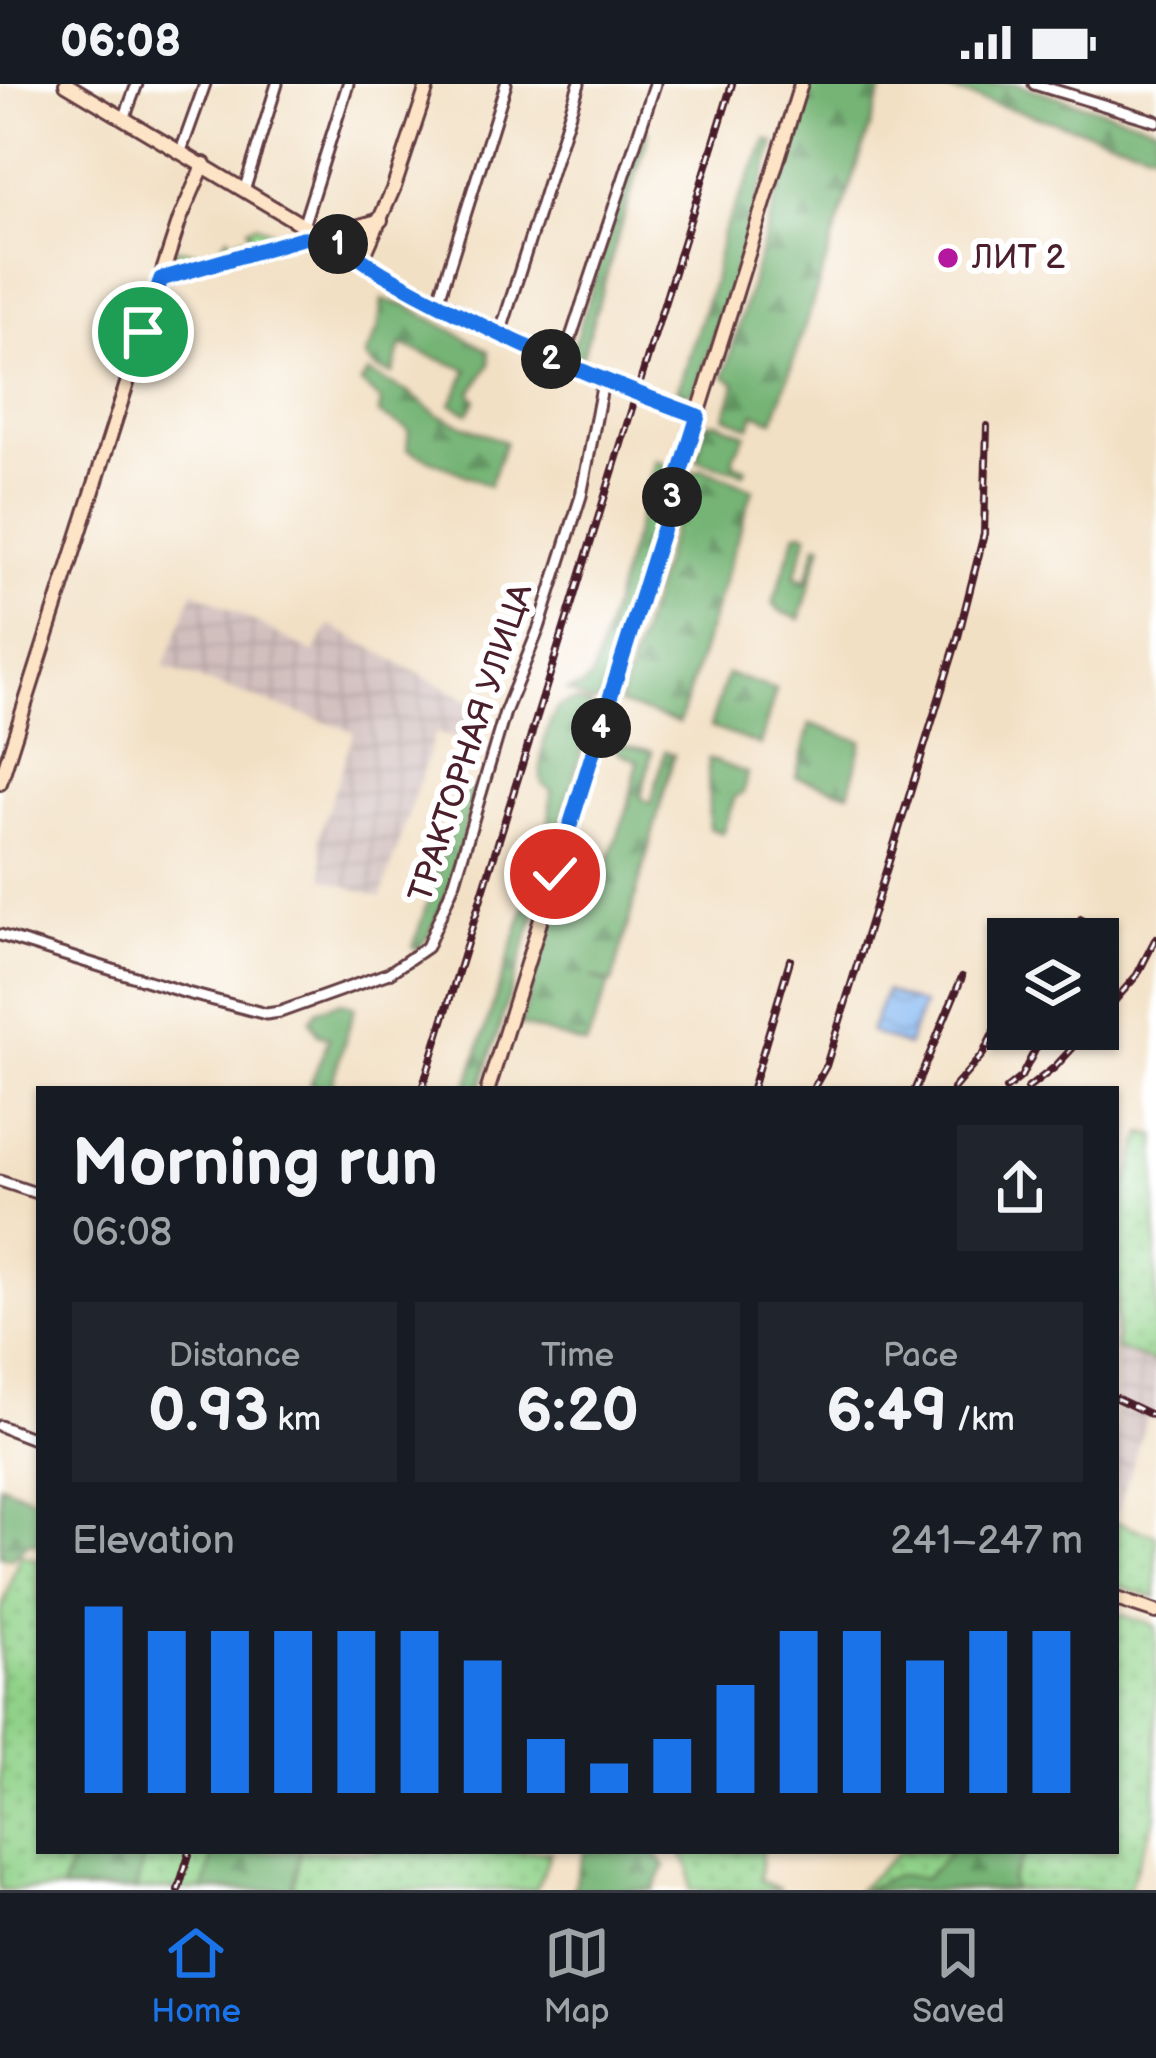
<!DOCTYPE html>
<html lang="en">
<head>
<meta charset="utf-8">
<style>
	body { margin:0; font-family:"Balsamiq Sans",sans-serif; background:#20242c; color:#f1f3f6; height:100vh; display:flex; flex-direction:column; font-size:45px; white-space:nowrap }
	* { box-sizing:border-box; margin:0 }
	p { font-size:39px; color:#9ea1a6 }
	.icon { flex:none; width:66px; height:66px; fill:none; stroke:currentColor; stroke-width:2; stroke-linecap:round; stroke-linejoin:round }
	.map { position:relative; flex:1; overflow:hidden }
	.panel { position:absolute; left:36px; top:1002px; width:1083px; height:768px; display:flex; flex-direction:column; background:#171b24; border-radius:0px; box-shadow:0 3px 9px #0004 }
	.panel>* { flex:none }
	.fabs { position:absolute; left:987px; top:834px; display:grid; gap:24px }
	.fabs a { display:grid; place-items:center; width:132px; height:132px; border-radius:0px; background:#171b24; box-shadow:0 3px 9px #0004; font-size:60px }
	.pin { position:absolute; display:grid; place-items:center; width:102px; height:102px; color:#fff; margin:-51px; border:6px solid #fff; border-radius:50%; box-shadow:0 3px 12px #0007 }
	.km { position:absolute; width:60px; height:60px; margin:-30px; border-radius:50%; background:#222; color:#fff; font-size:33px; line-height:60px; text-align:center }
	.round { display:grid; place-items:center; flex:none; width:126px; height:126px; border-radius:0px; background:#20242c }
	.summary { display:flex; align-items:center; justify-content:space-between; height:204px; padding:0 36px }
	h1 { font-size:66px; font-weight:600; line-height:90px }
	.stats { display:grid; grid-template-columns:repeat(3,1fr); gap:18px; height:204px; padding:12px 36px }
	.stats div { display:grid; align-content:center; border-radius:0px; background:#20242c; text-align:center }
	.stats b { font-size:60px; font-weight:600 }
	.stats small { font-size:33px; font-weight:400 }
	.stats p { font-size:33px }
	.chart { height:336px; padding:24px 36px }
	.chart p { display:flex; justify-content:space-between }
	.chart svg { width:100%; height:216px; margin-top:12px; stroke:#1a73e8; stroke-width:6 }
	.status { display:flex; justify-content:space-between; align-items:center; height:84px; padding:0 60px; background:#171b24; direction:ltr }
	.status svg { height:33px; fill:currentColor }
	.menu { display:flex; justify-content:space-around; align-items:center; height:168px; border-top:3px solid #363941; background:#171b24; font-size:33px; color:#9ea1a6 }
	.menu a { display:grid; justify-items:center; gap:6px }
	.menu .selected { color:#1a73e8 }
	.map>svg:first-child { display:block }
	.industrial { fill:url(#industrial-grid) }
	.grass { fill:url(#grass-dots); stroke:#6d785a; stroke-width:3 }
	.forest { fill:url(#forest-firs); stroke:#5f6a50; stroke-width:3 }
	.water { fill:url(#water-waves); stroke:#676c8e; stroke-width:3 }
	.lines { fill:none; stroke-linecap:round; stroke-linejoin:round }
	.street-casing { stroke:#633c42; stroke-width:15 }
	.secondary-casing { stroke:#633c42; stroke-width:18 }
	.street { stroke:#fff; stroke-width:9 }
	.secondary { stroke:#fee4c6; stroke-width:12 }
	.rail-casing { stroke:#4a1f2b; stroke-width:8 }
	.rail { stroke:#fff; stroke-width:3; stroke-dasharray:9; stroke-linecap:butt }
	.route-casing { stroke:#fff; stroke-width:24 }
	.route { stroke:#1a73e8; stroke-width:15 }
	.poi-dot { fill:#b5179e; stroke:#fff; stroke-width:4.5 }
	.labels { text-anchor:middle; dominant-baseline:central; stroke-width:12; stroke-linejoin:round; paint-order:stroke }
	.poi-label { font-size:33px; fill:#4a1f2b; stroke:#fff; text-anchor:start }
	.street-label { font-size:33px; fill:#4a1f2b; stroke:#fff }
</style>
</head>
<body>
<div class="status"><b>06:08</b><svg viewBox="0 0 49 12"><path d="M0 12V9h3v3zM5 12V6h3v6zM10 12V3h3v9zM15 12V0h3v12zM26 1h20v11H26zM47 4h2v5h-2z"/></svg></div>
<div class="map">
<svg width="1156" height="1806" viewBox="0 0 1156 1806">
	<defs>
		<pattern id="industrial-grid" width="8" height="8" patternUnits="userSpaceOnUse" patternTransform="scale(3)"><rect width="8" height="8" fill="#d1bfbe"/><path d="M0 4h8M4 0v8" fill="none" stroke="#b5a4a3"/></pattern>
		<pattern id="grass-dots" width="8" height="8" patternUnits="userSpaceOnUse" patternTransform="scale(3)"><rect width="8" height="8" fill="#90d289"/><path d="M2 2h.1M6 6h.1" fill="none" stroke="#7eb476" stroke-width="1.8" stroke-linecap="round"/></pattern>
		<pattern id="forest-firs" width="22" height="20" patternUnits="userSpaceOnUse" patternTransform="scale(3)"><rect width="22" height="20" fill="#74b475"/><path d="M5 1l3.5 6h-7zM16 11l3.5 6h-7z" fill="#619260"/></pattern>
		<pattern id="water-waves" width="16" height="10" patternUnits="userSpaceOnUse" patternTransform="scale(3)"><rect width="16" height="10" fill="#84b8f2"/><path d="M0 5q4-4 8 0t8 0" fill="none" stroke="#6e95c4"/></pattern>
	</defs>
	<rect width="100%" height="100%" fill="#fff"/>
	<filter id="ink" filterUnits="userSpaceOnUse"><feTurbulence type="fractalNoise" baseFrequency=".00833" numOctaves="2"/><feDisplacementMap in="SourceGraphic" scale="24" xChannelSelector="R" yChannelSelector="G"/><feConvolveMatrix kernelMatrix="1 2 1 2 8 2 1 2 1" color-interpolation-filters="sRGB"/></filter>
	<filter id="wash" filterUnits="userSpaceOnUse"><feTurbulence type="fractalNoise" baseFrequency=".004" numOctaves="4" result="noise"/><feDisplacementMap in="SourceGraphic" scale="48" xChannelSelector="R" yChannelSelector="G"/><feGaussianBlur stdDeviation="2.7" result="paint"/><feColorMatrix in="noise" values="0 0 0 0 0 0 0 0 0 0 0 0 0 0 0 0 0 1.4 0 .05"/><feComposite in="paint" operator="in"/></filter>
	<g filter="url(#wash)">
		<rect width="100%" height="100%" fill="#f2e0c4"/>
		<g class="industrial">
			<path d="M 194,506 L 314,569 L 330,541 L 480,623 L 468,657 L 435,649 L 381,813 L 325,795 L 319,752 L 354,648 L 164,583 Z"/>
			<path d="M 1116,1263 L 1156,1277 L 1156,1335 L 1147,1333 L 1116,1434 Z"/>
		</g>
		<g class="grass">
			<path d="M 256,140 L 280,152 L 281,158 L 177,186 L 170,182 L 176,165 L 214,171 L 228,152 L 231,157 L 251,152 L 248,144 Z"/>
			<path d="M 1143,1049 L 1156,1052 L 1156,1279 L 1116,1265 L 1116,1133 Z"/>
			<path d="M 1116,1438 L 1156,1451 L 1156,1514 L 1116,1501 Z"/>
			<path d="M 20,1470 L 39,1476 L 39,1767 L 551,1767 L 536,1806 L 0,1806 L 0,1530 Z"/>
			<path d="M 1116,1529 L 1156,1542 L 1156,1732 L 1128,1806 L 858,1806 L 900,1767 L 1116,1767 Z"/>
			<path d="M 679,1767 L 762,1767 L 760,1796 L 781,1806 L 691,1806 L 690,1784 Z"/>
		</g>
		<g class="forest">
			<path d="M 810,0 L 884,0 L 774,336 L 754,329 L 750,343 L 725,332 L 736,300 L 724,292 Z"/>
			<path d="M 928,0 L 1016,0 L 1156,42 L 1156,68 Z"/>
			<path d="M 643,44 L 649,48 L 580,280 L 569,276 Z"/>
			<path d="M 767,56 L 775,59 L 699,301 L 692,309 L 677,308 L 713,198 L 722,151 Z"/>
			<path d="M 382,216 L 407,222 L 489,267 L 490,280 L 471,309 L 476,316 L 468,329 L 451,320 L 468,286 L 401,261 L 393,290 L 376,285 L 365,273 L 378,246 Z"/>
			<path d="M 368,289 L 409,309 L 438,331 L 505,358 L 489,402 L 407,365 L 409,346 L 379,330 L 381,317 L 361,299 Z"/>
			<path d="M 717,338 L 746,350 L 733,372 L 734,381 L 746,383 L 744,389 L 697,376 L 706,339 Z"/>
			<path d="M 656,376 L 668,382 L 632,521 L 600,617 L 593,619 L 568,607 L 581,603 L 592,593 Z"/>
			<path d="M 703,385 L 753,405 L 679,639 L 619,620 L 690,389 Z"/>
			<path d="M 801,448 L 808,450 L 795,493 L 807,496 L 817,460 L 822,460 L 800,535 L 779,527 L 773,520 L 796,450 Z"/>
			<path d="M 727,590 L 776,606 L 760,661 L 710,643 Z"/>
			<path d="M 577,617 L 591,622 L 592,632 L 563,730 L 561,747 L 480,1005 L 466,1005 L 549,748 L 551,706 L 542,700 C 538,680 545,639 559,623 C 564,618 571,618 577,617 Z"/>
			<path d="M 810,640 L 862,657 L 849,709 L 796,693 Z"/>
			<path d="M 619,660 L 652,667 L 641,714 L 651,720 L 665,667 L 674,671 L 612,899 L 591,893 L 609,900 L 586,961 L 520,941 L 562,808 L 594,818 L 628,723 L 638,677 L 616,667 Z"/>
			<path d="M 708,675 L 747,689 L 743,709 L 735,713 L 722,749 L 709,744 Z"/>
			<path d="M 470,704 L 475,705 C 462,751 449,830 418,865 L 413,864 L 462,709 Z"/>
			<path d="M 340,918 L 355,923 L 330,1005 L 310,1001 L 329,954 L 318,950 L 310,936 L 319,925 Z"/>
			<path d="M 0,1400 L 39,1416 L 39,1462 L 30,1458 L 11,1474 L 1,1472 Z"/>
			<path d="M 76,1767 L 145,1767 L 136,1806 L 61,1806 Z"/>
			<path d="M 214,1767 L 300,1767 L 293,1806 L 203,1806 Z"/>
			<path d="M 585,1767 L 652,1767 L 665,1782 L 654,1806 L 573,1806 Z"/>
			<path d="M 952,1767 L 1027,1767 L 1011,1796 L 1014,1806 L 864,1806 L 897,1791 L 925,1794 Z"/>
		</g>
		<path class="water" d="M 886,907 L 923,921 L 907,962 L 870,948 Z"/>
	</g>
	<g filter="url(#ink)">
		<g class="lines">
			<g class="street-casing">
				<g id="street">
					<path d="M 1034,0 L 1156,37"/>
					<path d="M 124,35 L 137,0"/>
					<path d="M 181,67 L 205,0"/>
					<path d="M 245,104 L 277,0"/>
					<path d="M 304,139 L 348,0"/>
					<path d="M 161,195 L 301,154 L 323,152"/>
					<path d="M 438,218 L 506,0"/>
					<path d="M 500,250 L 579,0"/>
					<path d="M 562,280 L 655,0"/>
					<path d="M 0,851 L 187,909 L 266,930 L 280,928 L 389,889 L 427,863 L 455,797 L 505,628 L 539,544 L 581,412 L 603,298"/>
					<path d="M 0,1097 L 39,1110"/>
					<path d="M 0,1342 L 39,1357"/>
				</g>
			</g>
			<g class="secondary-casing">
				<g id="secondary">
					<path d="M 66,0 L 386,191 L 562,280 L 698,332"/>
					<path d="M 325,152 L 381,136"/>
					<path d="M 362,176 L 394,103 L 428,0"/>
					<path d="M 0,699 L 151,224 L 180,135 L 204,80"/>
					<path d="M 488,1005 L 801,0"/>
					<path d="M 1116,1515 L 1156,1528"/>
				</g>
			</g>
			<use href="#street" class="street"/>
			<use href="#secondary" class="secondary"/>
			<g class="rail-casing">
				<g id="rail">
					<path d="M 1075,855 L 1081,835"/>
					<path d="M 1098,936 L 1137,891 L 1156,854"/>
					<path d="M 422,1005 L 732,0"/>
					<path d="M 752,1005 L 790,876"/>
					<path d="M 813,1005 L 826,982 L 958,553 L 984,450 L 987,342"/>
					<path d="M 915,1005 L 962,893"/>
					<path d="M 953,1005 L 983,970 L 1005,925"/>
					<path d="M 1006,1005 L 1021,993 L 1046,945"/>
					<path d="M 1027,1005 L 1055,983 L 1090,945"/>
					<path d="M 1116,1314 L 1156,1333"/>
					<path d="M 178,1806 L 190,1767"/>
				</g>
			</g>
			<use href="#rail" class="rail"/>
		</g>
	</g>
	<g class="lines" filter="url(#ink)">
		<g class="route-casing">
			<path id="route" d="M 143,248 L 161,195 L 302,154 C 336,151 355,173 384,190 C 484,247 590,293 698,332 L 555,790"/>
		</g>
		<use href="#route" class="route"/>
	</g>
	<circle class="poi-dot" cx="948" cy="174" r="12"/>
	<g class="labels">
		<g class="poi-label">
			<text x="972" y="174">ЛИТ 2</text>
		</g>
		<g class="street-label">
			<text transform="translate(471 659) rotate(-72)">ТРАКТОРНАЯ УЛИЦА</text>
		</g>
	</g>
</svg>
<div class="fabs">
<a><svg class="icon" aria-label="layers" viewBox="0 0 24 24"><path d="M12 4l9 5-9 5-9-5zM3 14l9 5 9-5"/></svg></a>
</div>
<div class="pin" style="left:143px;top:248px;background:#1e9e55"><svg class="icon" aria-label="arrive" viewBox="0 0 24 24"><path d="M6 21V4h12l-3 4 3 4H6"/></svg></div>
<div class="pin" style="left:555px;top:790px;background:#d93025"><svg class="icon" aria-label="check" viewBox="0 0 24 24"><path d="M5 12l5 5 9-10"/></svg></div>
<b class="km" style="left:338px;top:160px">1</b>
<b class="km" style="left:551px;top:275px">2</b>
<b class="km" style="left:672px;top:413px">3</b>
<b class="km" style="left:601px;top:644px">4</b>
<section class="panel">
<div class="summary"><div><h1>Morning run</h1><p>06:08</p></div><a class="round"><svg class="icon" aria-label="share" viewBox="0 0 24 24"><path d="M12 15V3M7 8l5-5 5 5M5 13v7h14v-7"/></svg></a></div>
<div class="stats">
<div><p>Distance</p><b>0.93<small> km</small></b></div>
<div><p>Time</p><b>6:20</b></div>
<div><p>Pace</p><b>6:49<small> /km</small></b></div>
</div>
<div class="chart"><p><span>Elevation</span>241–247 m</p>
<svg viewBox="0 0 160 44" preserveAspectRatio="none"><path d="M5 44V6M15 44V11M25 44V11M35 44V11M45 44V11M55 44V11M65 44V17M75 44V33M85 44V38M95 44V33M105 44V22M115 44V11M125 44V11M135 44V17M145 44V11M155 44V11"/></svg>
</div>
</section>
</div>
<nav class="menu">
<a class="selected"><svg class="icon" aria-label="home" viewBox="0 0 24 24"><path d="M3 11l9-7 9 7M6 9v11h12V9"/></svg>Home</a>
<a><svg class="icon" aria-label="map" viewBox="0 0 24 24"><path d="M3 6l6-2 6 2 6-2v14l-6 2-6-2-6 2zM9 4v14M15 6v14"/></svg>Map</a>
<a><svg class="icon" aria-label="saved" viewBox="0 0 24 24"><path d="M7 4h10v16l-5-4-5 4z"/></svg>Saved</a>
</nav>
</body>
</html>
